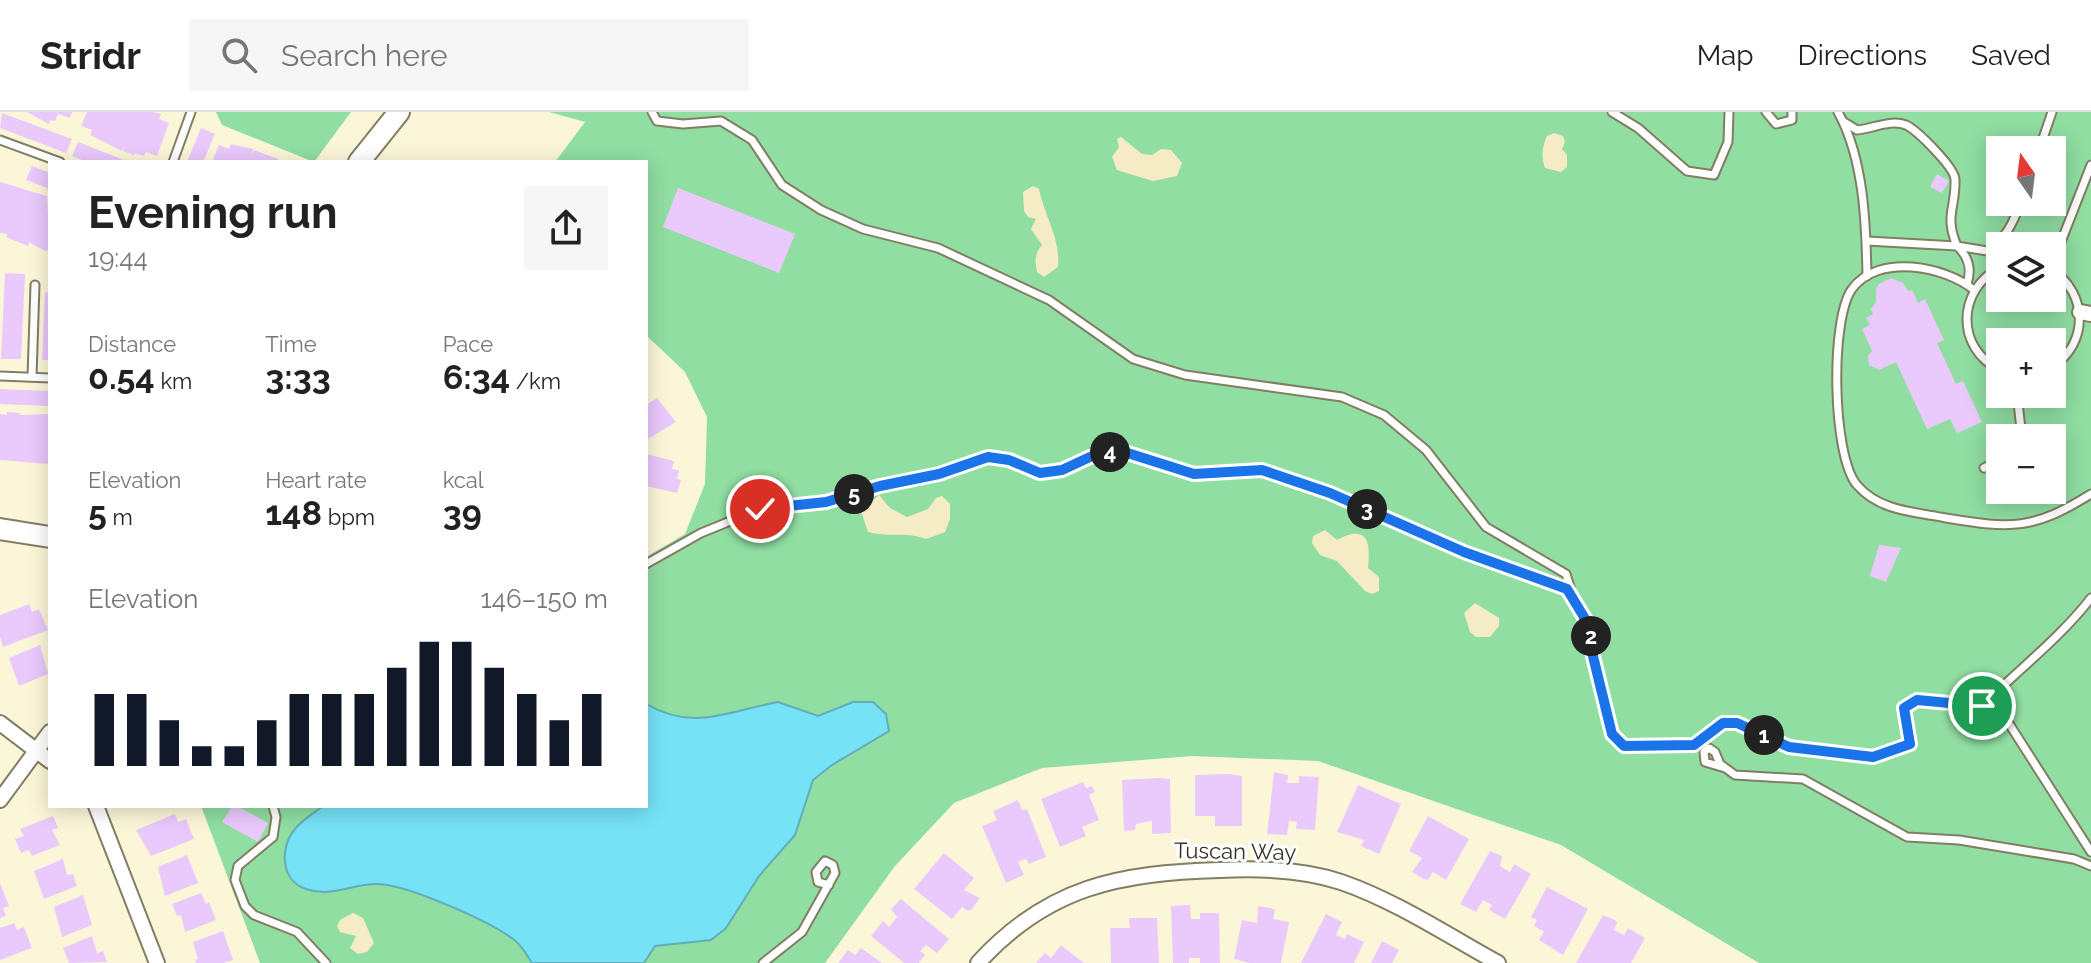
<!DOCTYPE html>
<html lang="en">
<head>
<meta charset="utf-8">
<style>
	body { margin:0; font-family:Raleway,sans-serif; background:#f6f6f6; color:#222; height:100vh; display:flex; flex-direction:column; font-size:30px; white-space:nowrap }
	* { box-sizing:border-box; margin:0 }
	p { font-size:26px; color:#767676 }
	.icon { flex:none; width:44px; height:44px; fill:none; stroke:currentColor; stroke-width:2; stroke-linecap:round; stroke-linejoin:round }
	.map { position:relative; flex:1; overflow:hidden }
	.sheet { position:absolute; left:48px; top:48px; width:600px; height:648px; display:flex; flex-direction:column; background:#fff; border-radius:0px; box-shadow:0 4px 20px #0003 }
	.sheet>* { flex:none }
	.needle { width:52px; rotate:346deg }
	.tools { position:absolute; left:1986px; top:24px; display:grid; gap:16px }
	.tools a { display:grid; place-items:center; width:80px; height:80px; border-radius:0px; background:#fff; box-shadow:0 4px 20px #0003; font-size:40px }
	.pin { position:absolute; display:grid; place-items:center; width:68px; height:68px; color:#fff; margin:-34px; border:4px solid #fff; border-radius:50%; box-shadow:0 2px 8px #0007 }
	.km { position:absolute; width:40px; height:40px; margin:-20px; border-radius:50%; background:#222; color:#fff; font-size:22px; line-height:40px; text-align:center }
	.round { display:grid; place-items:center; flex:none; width:84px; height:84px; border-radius:0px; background:#f6f6f6 }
	.headline { display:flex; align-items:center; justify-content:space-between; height:136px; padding:0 40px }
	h1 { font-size:44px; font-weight:700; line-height:60px }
	.metrics { display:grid; grid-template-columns:repeat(3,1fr); gap:12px; height:136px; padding:8px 40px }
	.metrics div { display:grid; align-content:center }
	.metrics b { font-size:34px; font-weight:700 }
	.metrics small { font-size:22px; font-weight:400 }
	.metrics p { font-size:22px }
	.chart { height:224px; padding:16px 40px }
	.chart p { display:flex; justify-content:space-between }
	.chart svg { width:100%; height:144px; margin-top:8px; stroke:#111827; stroke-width:6 }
	header { display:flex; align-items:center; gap:48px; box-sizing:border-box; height:112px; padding:0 40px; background:#fff; border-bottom:2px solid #e0e0e0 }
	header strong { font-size:38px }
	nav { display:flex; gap:44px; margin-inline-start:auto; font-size:28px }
	.search { width:560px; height:72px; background:#f6f6f6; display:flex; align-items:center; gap:20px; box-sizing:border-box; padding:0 28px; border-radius:0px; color:#767676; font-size:30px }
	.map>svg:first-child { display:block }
	.green { fill:#90dea2; fill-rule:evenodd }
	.sand { fill:#f5ecc6 }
	.water { fill:#76e2f6; stroke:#62adb8; stroke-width:2 }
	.building { fill:#eac9fd }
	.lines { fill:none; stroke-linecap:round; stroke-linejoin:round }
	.lane-casing { stroke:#827d63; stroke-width:11 }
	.street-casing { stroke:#827d63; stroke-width:18 }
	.secondary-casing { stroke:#827d63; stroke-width:24 }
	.lane { stroke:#fff; stroke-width:7 }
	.street { stroke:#fff; stroke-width:14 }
	.secondary { stroke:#fff; stroke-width:20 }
	.route-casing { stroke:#fff; stroke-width:16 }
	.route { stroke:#1a73e8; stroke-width:10 }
	.labels { text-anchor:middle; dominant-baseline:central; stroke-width:6; stroke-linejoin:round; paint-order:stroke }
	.street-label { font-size:22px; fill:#333126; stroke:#fff }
</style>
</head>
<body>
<header>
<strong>Stridr</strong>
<div class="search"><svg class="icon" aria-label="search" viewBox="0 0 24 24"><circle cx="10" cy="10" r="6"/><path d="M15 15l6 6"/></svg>Search here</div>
<nav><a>Map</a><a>Directions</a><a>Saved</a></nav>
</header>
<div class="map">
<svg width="2091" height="851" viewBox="0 0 2091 851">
	<rect width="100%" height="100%" fill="#fcf6d9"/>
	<g class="green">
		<path d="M 216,0 L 351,0 L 314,50 L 222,13 Z"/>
		<path d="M 549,0 L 2091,0 L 2091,851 L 1759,851 L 1561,733 L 1318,649 L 1192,644 L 1042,656 L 954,691 L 895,754 L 825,851 L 260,851 L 201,694 L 646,694 L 646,445 L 685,422 L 705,372 L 707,305 L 685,260 L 646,223 L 646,50 L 555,50 L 585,10 ZM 2000,38 L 2052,38 L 2052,90 L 2000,90 ZM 2000,134 L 2052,134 L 2052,186 L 2000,186 ZM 2000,230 L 2052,230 L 2052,282 L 2000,282 ZM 2000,326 L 2052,326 L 2052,378 L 2000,378 Z"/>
	</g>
	<g class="sand">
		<path d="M 1554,21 L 1563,24 L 1565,30 L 1562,37 L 1567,43 L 1567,55 L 1561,60 L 1545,56 C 1541,45 1542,35 1547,24 Z"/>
		<path d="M 1121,25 L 1142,42 L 1152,43 L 1161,37 L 1171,38 L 1182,51 L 1177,64 L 1153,69 L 1117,58 L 1112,45 L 1119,35 L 1117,27 Z"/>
		<path d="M 1033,74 L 1039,77 C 1044,103 1061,127 1058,155 L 1044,165 L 1037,160 C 1035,148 1034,143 1042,133 L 1031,117 L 1036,107 L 1028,105 L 1024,99 L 1023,80 Z"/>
		<path d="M 879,383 L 890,396 L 907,405 L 928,397 L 936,386 L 942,384 L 950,392 L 950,407 L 945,420 L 926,427 C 907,419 889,426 868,420 L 861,399 Z"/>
		<path d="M 1325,418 L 1337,428 C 1367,412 1371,429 1368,456 L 1379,465 L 1379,479 L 1372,482 L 1365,479 L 1337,449 L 1320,443 L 1312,431 L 1313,424 Z"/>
		<path d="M 1475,491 L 1499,506 L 1499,514 L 1490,525 L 1476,525 L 1470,520 L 1464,501 Z"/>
		<path d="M 353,801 L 363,806 L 374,831 L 367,840 L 358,842 L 350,836 L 356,824 L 340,820 L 337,814 L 340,808 Z"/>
	</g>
	<path class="water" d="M 778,590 L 818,604 L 853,590 L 873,590 L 886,602 L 889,619 L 832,653 L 813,668 L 795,723 L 759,764 L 726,816 L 711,828 L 655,834 L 644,851 L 532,851 C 526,842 522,833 513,827 C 489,809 408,773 378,772 C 353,771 332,786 306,777 C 281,769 279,736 295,717 C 302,708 314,701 323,694 L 646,694 L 646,592 C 695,620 728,599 778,590 Z"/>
	<g class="building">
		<path d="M 27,0 L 72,0 L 70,6 L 58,2 L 55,9 L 50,8 L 49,12 Z"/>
		<path d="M 87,0 L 154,0 L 161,2 L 159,7 L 169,11 L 157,44 L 146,40 L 144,44 L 135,41 L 134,43 L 123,39 L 124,34 L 122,39 L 90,23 L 92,18 L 81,14 Z"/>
		<path d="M 2,1 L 72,27 L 66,41 L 0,16 Z"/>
		<path d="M 201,16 L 215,22 L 203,50 L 187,50 Z"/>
		<path d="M 78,30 L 129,50 L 87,50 L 72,44 Z"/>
		<path d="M 231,32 L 253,37 L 252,42 L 254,38 L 278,47 L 277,50 L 212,50 L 219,33 L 229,37 Z"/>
		<path d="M 32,54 L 50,61 L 50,77 L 26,68 Z"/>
		<path d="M 1937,62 L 1949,69 L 1942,81 L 1930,75 Z"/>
		<path d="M 0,70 L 47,84 L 50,138 L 45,139 L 29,130 L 28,134 L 6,125 L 7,122 L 0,121 Z"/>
		<path d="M 678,76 L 795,122 L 779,161 L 663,115 Z"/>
		<path d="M 5,161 L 25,162 L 21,247 L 1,247 Z"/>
		<path d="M 1891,166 L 1903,171 L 1908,179 L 1912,178 L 1918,191 L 1925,187 L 1944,228 L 1937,231 L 1956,272 L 1963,269 L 1982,310 L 1957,321 L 1950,307 L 1927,317 L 1896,250 L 1879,258 L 1869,253 L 1868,244 L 1872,239 L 1862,217 L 1870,213 L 1866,206 L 1873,202 L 1871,197 L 1876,190 L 1876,177 L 1879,172 Z"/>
		<path d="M 45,180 L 50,181 L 50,248 L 42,248 Z"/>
		<path d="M 0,277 L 49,279 L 48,294 L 0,292 Z"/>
		<path d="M 657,286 L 676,310 L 646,328 L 646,293 Z"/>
		<path d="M 7,300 L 20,301 L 20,303 L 49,302 L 50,349 L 47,352 L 0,348 L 0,302 L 7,303 Z"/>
		<path d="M 646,342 L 674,349 L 672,357 L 679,358 L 677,367 L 681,368 L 677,381 L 646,374 Z"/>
		<path d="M 1879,433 L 1901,436 L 1886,470 L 1870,464 Z"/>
		<path d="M 29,492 L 32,500 L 39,497 L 48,518 L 3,535 L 0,525 L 0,503 Z"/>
		<path d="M 40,533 L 48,562 L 19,574 L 9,546 Z"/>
		<path d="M 1274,660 L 1288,663 L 1287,671 L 1299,671 L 1299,664 L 1319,665 L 1315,718 L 1296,717 L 1297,710 L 1289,709 L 1287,723 L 1267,722 Z"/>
		<path d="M 1228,662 L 1242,664 L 1242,714 L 1215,714 L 1215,704 L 1195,704 L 1195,663 Z"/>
		<path d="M 1159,666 L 1170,667 L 1171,721 L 1152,722 L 1152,709 L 1136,712 L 1135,718 L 1124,719 L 1122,668 Z"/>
		<path d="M 1083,670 L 1086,676 L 1092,674 L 1095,680 L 1089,683 L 1099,708 L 1082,715 L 1086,724 L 1060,735 L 1041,687 Z"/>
		<path d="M 1358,673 L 1401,692 L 1379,742 L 1361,734 L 1364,728 L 1337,720 Z"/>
		<path d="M 1018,688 L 1022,698 L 1027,697 L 1046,745 L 1029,752 L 1026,747 L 1018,750 L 1024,763 L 1006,771 L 982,714 L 997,708 L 993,699 Z"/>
		<path d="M 232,694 L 237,694 L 268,711 L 258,730 L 222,710 Z"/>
		<path d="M 175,702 L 178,710 L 186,707 L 194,727 L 151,744 L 136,718 Z"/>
		<path d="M 53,704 L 58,716 L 52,718 L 60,733 L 32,744 L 29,738 L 21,741 L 15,727 L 24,724 L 20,717 Z"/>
		<path d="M 1428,704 L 1469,727 L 1446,768 L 1433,760 L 1428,768 L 1424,767 L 1412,760 L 1422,746 L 1409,739 Z"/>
		<path d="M 1490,739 L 1502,744 L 1500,754 L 1510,760 L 1514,752 L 1531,762 L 1505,807 L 1489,798 L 1492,793 L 1483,788 L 1476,800 L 1460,792 Z"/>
		<path d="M 944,741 L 974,766 L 964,778 L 980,786 L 972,797 L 968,799 L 962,795 L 952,807 L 914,777 Z"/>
		<path d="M 187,743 L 198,771 L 165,784 L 158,755 Z"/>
		<path d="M 63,747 L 67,763 L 73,762 L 77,774 L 44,787 L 34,759 Z"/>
		<path d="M 0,771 L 9,794 L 3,796 L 6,804 L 0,806 Z"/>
		<path d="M 1547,775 L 1588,797 L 1563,843 L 1539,828 L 1544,820 L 1534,814 L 1537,808 L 1531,805 Z"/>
		<path d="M 201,781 L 206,792 L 209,790 L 216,808 L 185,820 L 181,803 L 177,804 L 172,792 Z"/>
		<path d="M 83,783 L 92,813 L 62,825 L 54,795 Z"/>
		<path d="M 901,787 L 949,827 L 937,841 L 926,833 L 920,839 L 925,843 L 919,851 L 904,851 L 871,824 L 883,809 L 889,815 L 897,805 L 891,797 Z"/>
		<path d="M 1190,793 L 1191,807 L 1200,807 L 1200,801 L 1219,801 L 1220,851 L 1200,851 L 1200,846 L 1189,846 L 1189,851 L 1173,851 L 1171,794 Z"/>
		<path d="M 1258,794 L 1271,796 L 1275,798 L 1273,807 L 1289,810 L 1281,851 L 1249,851 L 1234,847 L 1242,808 L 1257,811 Z"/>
		<path d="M 1326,802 L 1342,810 L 1336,823 L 1345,827 L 1347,822 L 1364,830 L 1354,851 L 1301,851 Z"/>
		<path d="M 1603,803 L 1615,808 L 1617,811 L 1614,818 L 1624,823 L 1628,816 L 1645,826 L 1631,851 L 1576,851 Z"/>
		<path d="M 1129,806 L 1157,806 L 1159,851 L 1111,851 L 1110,816 L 1130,816 Z"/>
		<path d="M 14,811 L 17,818 L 24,815 L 32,836 L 0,848 L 0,816 Z"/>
		<path d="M 223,819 L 233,848 L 224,851 L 196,851 L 195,848 L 198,847 L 193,830 Z"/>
		<path d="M 92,824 L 97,841 L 103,839 L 107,850 L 69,851 L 63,836 Z"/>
		<path d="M 1382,829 L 1399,838 L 1392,851 L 1371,851 Z"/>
		<path d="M 1061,833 L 1084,851 L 1036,851 L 1045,841 L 1051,846 Z"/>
		<path d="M 861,836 L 882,851 L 838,851 L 848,838 L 855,843 Z"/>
	</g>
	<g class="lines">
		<g class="lane-casing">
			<g id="lane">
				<path d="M 652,0 L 657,9 L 683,12 L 721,9 L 752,28 L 782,73 L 821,98 L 863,117 L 938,136 L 1049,188 L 1133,247 L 1185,263 L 1342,285 L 1384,303 L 1426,338 L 1486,415 L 1566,462 L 1570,475"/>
				<path d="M 1612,0 L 1638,16 L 1687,59 L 1714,63 L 1728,30 L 1729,0"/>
				<path d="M 1766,0 L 1776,12 L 1792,8 L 1792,0"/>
				<path d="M 1838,0 C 1864,47 1866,111 1867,164"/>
				<path d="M 1844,10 L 1857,18 C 1872,17 1890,7 1906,13 C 1917,18 1954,55 1955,67 C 1956,97 1944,103 1957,134 L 1987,139 C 2006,127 2013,111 2021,90"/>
				<path d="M 0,28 L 60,50"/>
				<path d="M 2039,38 L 2052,0"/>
				<path d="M 173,50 L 191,0"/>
				<path d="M 1867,129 L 1957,134 C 1969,145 1972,157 1967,172"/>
				<path d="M 2052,153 L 2091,53"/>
				<path d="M 2000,155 C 1957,178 1955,236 2000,258"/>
				<path d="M 2052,158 C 2088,181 2089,232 2052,255"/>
				<path d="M 1974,178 C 1945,154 1878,141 1852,177 C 1830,207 1832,344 1857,373 C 1879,399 1915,400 1946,406 C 2012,417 2033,418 2091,382"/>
				<path d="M 0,264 L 50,266"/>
				<path d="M 32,265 L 35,173"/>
				<path d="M 2017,282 L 2021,317 L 2019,326"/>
				<path d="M 1984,356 L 2000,348"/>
				<path d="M 646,452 L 701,421 L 760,397 L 826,390 L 880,374 L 939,362 L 988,345 L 1009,348 L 1040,361 L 1062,358 L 1090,345 L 1118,338 L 1194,362 L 1262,358 L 1330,381 L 1464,440 L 1570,475"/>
				<path d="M 1564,476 L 1590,515 L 1591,536 L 1612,622 L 1624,634 L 1694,633 L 1723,611 L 1737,611 L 1789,635 L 1873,645 L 1910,632 L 1904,596 L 1917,588 L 1982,594 C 2018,558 2060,526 2091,486"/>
				<path d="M 1992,585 L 2091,740"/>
				<path d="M 1725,656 L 1705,650 L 1704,640 L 1709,636 L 1715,640 L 1720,652 L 1735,663 L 1803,667 L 1907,725 L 1959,728 L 2074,747 L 2091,754"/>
				<path d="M 273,694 L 276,705 L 273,725 L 238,754 L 235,768 L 245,794 L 254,803 L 297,820 L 326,851"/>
				<path d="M 763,851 L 802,820 L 835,761 L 833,753 L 825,749 L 816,760 L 818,770 L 829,773"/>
			</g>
		</g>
		<g class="street-casing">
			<g id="street">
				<path d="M 2080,200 L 2091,202"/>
				<path d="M 0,611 L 50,649"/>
				<path d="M 0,688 L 50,620"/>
				<path d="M 96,694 L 157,851"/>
				<path d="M 978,851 C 1048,774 1120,761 1220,758 C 1260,756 1302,757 1341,770 C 1396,789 1447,823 1498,851"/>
			</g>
		</g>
		<g class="secondary-casing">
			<g id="secondary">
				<path d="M 359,50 L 399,0"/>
				<path d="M 0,417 L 50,425"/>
			</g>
		</g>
		<use href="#lane" class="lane"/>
		<use href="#street" class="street"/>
		<use href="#secondary" class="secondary"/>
	</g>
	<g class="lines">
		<g class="route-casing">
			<path id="route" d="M 760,397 L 826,390 L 880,374 L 939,362 L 988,345 L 1009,348 L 1040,361 L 1062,358 L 1090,345 L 1118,338 L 1194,362 L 1262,358 L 1330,381 L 1464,440 L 1567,477 L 1590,515 L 1591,536 L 1612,622 L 1624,634 L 1694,633 L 1723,611 L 1737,611 L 1789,635 L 1873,645 L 1910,632 L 1904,596 L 1917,588 L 1982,594"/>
		</g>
		<use href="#route" class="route"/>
	</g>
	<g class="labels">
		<g class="street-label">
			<text transform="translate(1235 739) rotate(1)">Tuscan Way</text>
		</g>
	</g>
</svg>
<div class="tools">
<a><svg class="needle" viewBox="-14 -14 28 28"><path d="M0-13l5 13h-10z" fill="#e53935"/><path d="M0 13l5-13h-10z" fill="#767676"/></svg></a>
<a><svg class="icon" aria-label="layers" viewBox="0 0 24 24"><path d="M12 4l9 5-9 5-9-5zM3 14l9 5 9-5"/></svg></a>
<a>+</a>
<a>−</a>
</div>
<div class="pin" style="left:1982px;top:594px;background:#1e9e55"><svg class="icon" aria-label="arrive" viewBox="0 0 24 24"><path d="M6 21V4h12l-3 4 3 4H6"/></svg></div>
<div class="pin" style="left:760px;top:397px;background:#d93025"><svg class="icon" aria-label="check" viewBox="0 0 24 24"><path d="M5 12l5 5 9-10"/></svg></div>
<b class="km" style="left:1764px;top:623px">1</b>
<b class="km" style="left:1591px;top:524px">2</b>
<b class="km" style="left:1367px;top:397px">3</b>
<b class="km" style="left:1110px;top:340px">4</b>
<b class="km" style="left:854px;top:382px">5</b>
<section class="sheet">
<div class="headline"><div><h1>Evening run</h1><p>19:44</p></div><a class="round"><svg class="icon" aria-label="share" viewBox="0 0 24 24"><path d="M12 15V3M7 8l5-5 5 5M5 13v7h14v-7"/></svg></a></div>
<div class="metrics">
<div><p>Distance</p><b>0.54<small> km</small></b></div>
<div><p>Time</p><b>3:33</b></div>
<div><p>Pace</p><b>6:34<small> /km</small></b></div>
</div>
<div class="metrics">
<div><p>Elevation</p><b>5<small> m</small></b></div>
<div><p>Heart rate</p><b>148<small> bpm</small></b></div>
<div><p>kcal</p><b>39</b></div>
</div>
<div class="chart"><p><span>Elevation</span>146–150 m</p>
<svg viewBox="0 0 160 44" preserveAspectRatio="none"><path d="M5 44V22M15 44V22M25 44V30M35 44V38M45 44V38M55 44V30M65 44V22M75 44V22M85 44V22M95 44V14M105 44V6M115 44V6M125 44V14M135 44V22M145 44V30M155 44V22"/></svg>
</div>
</section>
</div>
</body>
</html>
